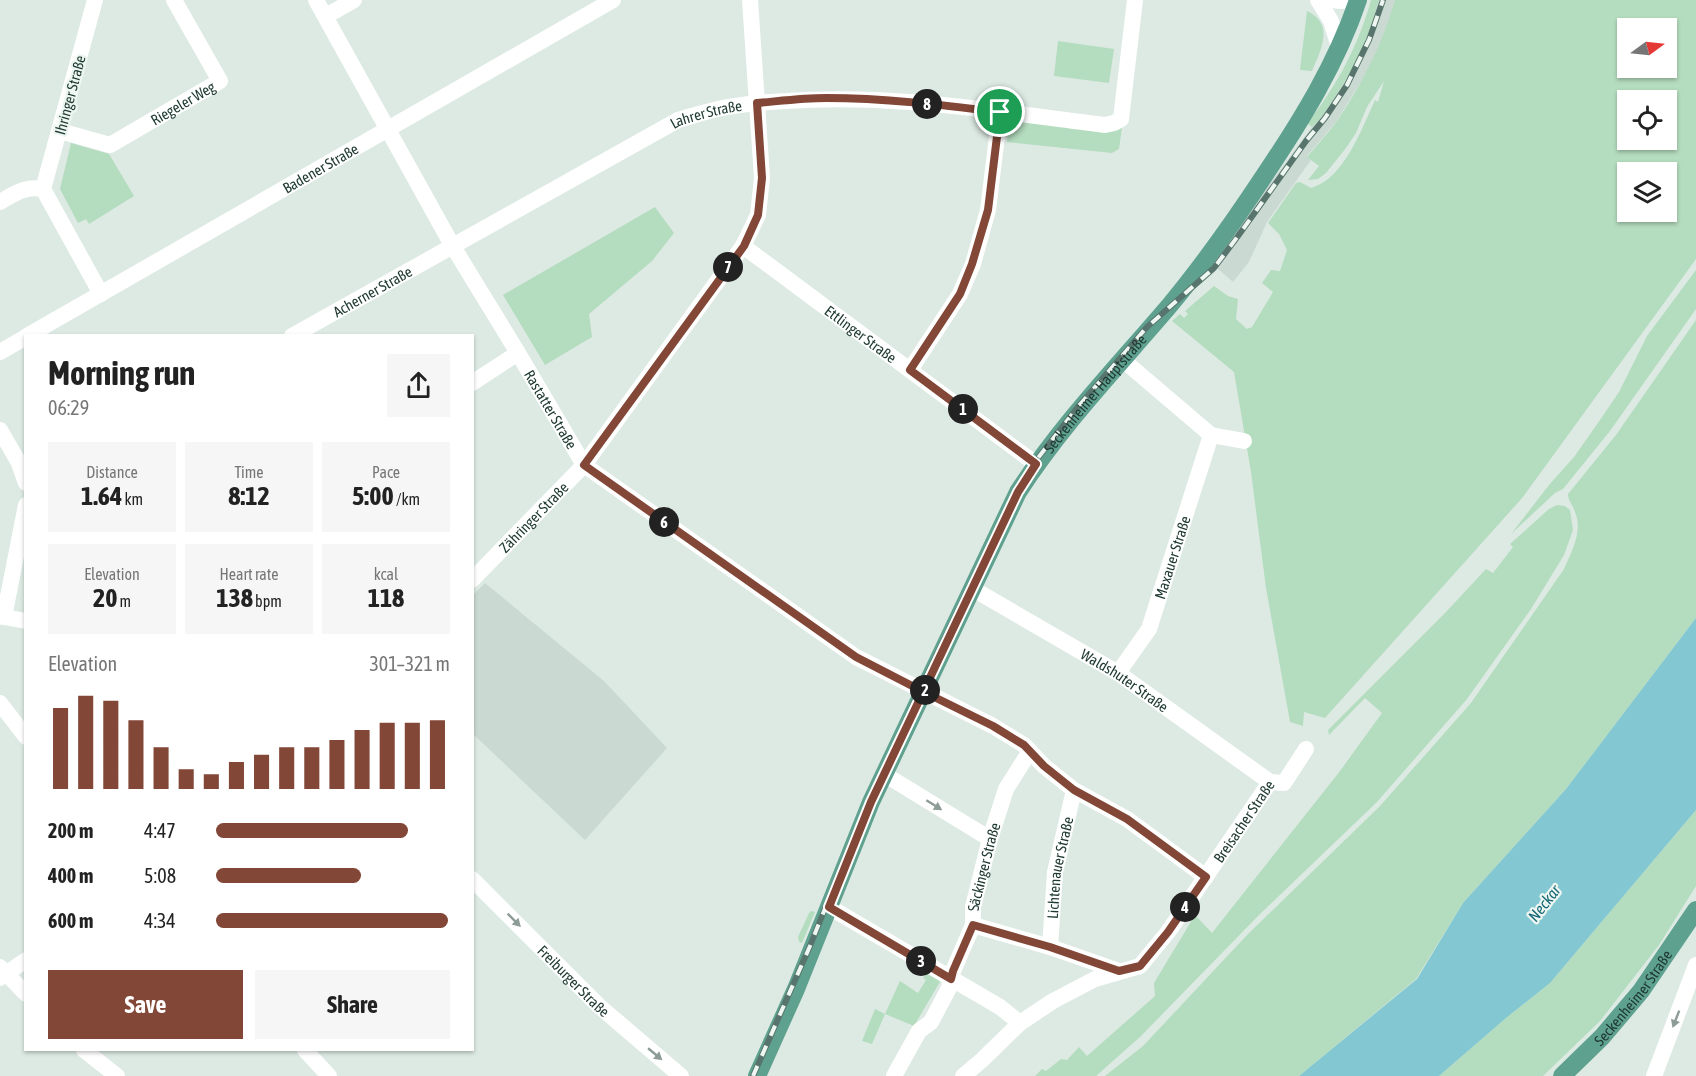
<!DOCTYPE html>
<html lang="en">
<head>
<meta charset="utf-8">
<style>
	body { margin:0; font-family:"Asap Condensed",sans-serif; background:#f6f6f6; color:#222; height:100vh; display:flex; flex-direction:column; font-size:22px; white-space:nowrap }
	* { box-sizing:border-box; margin:0 }
	p { font-size:20px; color:#767676 }
	.icon { flex:none; width:33px; height:33px; fill:none; stroke:currentColor; stroke-width:2; stroke-linecap:round; stroke-linejoin:round }
	.map { position:relative; flex:1; overflow:hidden }
	.drawer { position:absolute; left:24px; top:334px; width:450px; height:717px; display:flex; flex-direction:column; background:#fff; border-radius:0px; box-shadow:0 2px 4px #0004 }
	.drawer>* { flex:none }
	.needle { width:39px; rotate:75deg }
	.buttons { position:absolute; left:1617px; top:18px; display:grid; gap:12px }
	.buttons a { display:grid; place-items:center; width:60px; height:60px; border-radius:0px; background:#fff; box-shadow:0 2px 4px #0004; font-size:30px }
	.pin { position:absolute; display:grid; place-items:center; width:51px; height:51px; color:#fff; margin:-26px; border:3px solid #fff; border-radius:50%; box-shadow:0 2px 6px #0007 }
	.km { position:absolute; width:30px; height:30px; margin:-15px; border-radius:50%; background:#222; color:#fff; font-size:16px; line-height:30px; text-align:center }
	.round { display:grid; place-items:center; flex:none; width:63px; height:63px; border-radius:0px; background:#f6f6f6 }
	.overview { display:flex; align-items:center; justify-content:space-between; height:102px; padding:0 24px }
	h1 { font-size:33px; font-weight:700; line-height:45px }
	.figures { display:grid; grid-template-columns:repeat(3,1fr); gap:9px; height:102px; padding:6px 24px }
	.figures div { display:grid; align-content:center; border-radius:0px; background:#f6f6f6; text-align:center }
	.figures b { font-size:26px; font-weight:700 }
	.figures small { font-size:16px; font-weight:400 }
	.figures p { font-size:16px }
	.chart { height:168px; padding:12px 24px }
	.chart p { display:flex; justify-content:space-between }
	.chart svg { width:100%; height:108px; margin-top:6px; stroke:#824736; stroke-width:6 }
	.cta { display:flex; gap:12px; margin-top:auto; padding:12px 24px }
	.cta a { flex:1; height:69px; border-radius:0px; background:#824736; color:#fff; font-size:24px; font-weight:700; line-height:69px; text-align:center }
	.cta a+a { background:#f6f6f6; color:#222 }
	ul { padding:0 24px; list-style:none; font-size:20px }
	li { display:grid; grid-template-columns:96px 72px 1fr; align-items:center; height:45px }
	li i { height:15px; border-radius:8px; background:#824736 }
	.map>svg:first-child { display:block }
	.built { fill:#cbd9d3 }
	.green { fill:#b4dcbe; fill-rule:evenodd }
	.water { fill:#82c7d2 }
	.lines { fill:none; stroke-linecap:round; stroke-linejoin:round }
	.minor { stroke:#fff; stroke-width:16 }
	.major { stroke:#5fa18f; stroke-width:18 }
	.rail-casing { stroke:#58756d; stroke-width:6 }
	.rail { stroke:#edf6f1; stroke-width:4; stroke-dasharray:11; stroke-linecap:butt }
	.oneway { fill:#8e9c98 }
	.route-casing { stroke:#fff; stroke-width:12 }
	.route { stroke:#824736; stroke-width:8 }
	.labels { text-anchor:middle; dominant-baseline:central; stroke-width:4.5; stroke-linejoin:round; paint-order:stroke }
	.street-label { font-size:15px; fill:#1e3931; stroke:#edf6f1 }
	.water-label { font-size:16px; font-style:italic; fill:#176876; stroke:#edf6f1 }
</style>
</head>
<body>
<div class="map">
<svg width="1696" height="1076" viewBox="0 0 1696 1076">
	<rect width="100%" height="100%" fill="#ddeae4"/>
	<g class="built">
		<path d="M 1379,0 L 1395,0 L 1388,26 L 1368,70 L 1336,122 L 1307,156 L 1311,160 L 1267,222 L 1249,262 L 1233,282 L 1211,263 L 1312,127 L 1322,116 L 1358,62 L 1371,26 Z"/>
		<path d="M 485,583 L 604,681 L 667,748 L 585,840 L 473,734 L 473,595 Z"/>
	</g>
	<g class="green">
		<path d="M 1371,0 L 1379,0 L 1371,26 L 1358,61 L 1322,117 L 1312,127 L 1307,123 C 1336,88 1359,44 1371,0 Z"/>
		<path d="M 1395,0 L 1696,0 L 1696,259 L 1523,497 L 1325,718 L 1304,712 L 1303,726 L 1290,722 L 1266,588 L 1251,472 L 1234,372 L 1172,321 L 1180,314 L 1184,318 L 1188,314 L 1185,311 L 1214,286 L 1228,296 L 1238,299 L 1236,319 L 1247,329 L 1252,327 L 1273,292 L 1262,283 L 1271,270 L 1280,271 L 1287,250 L 1279,234 L 1268,223 L 1296,183 L 1300,182 L 1311,188 C 1344,179 1362,128 1375,100 L 1378,102 L 1384,81 L 1367,107 L 1356,133 L 1346,148 L 1326,173 L 1318,179 L 1308,180 L 1319,166 L 1307,157 C 1317,145 1328,133 1337,121 C 1362,84 1383,43 1395,0 ZM 1628,28 L 1666,28 L 1666,68 L 1628,68 ZM 1628,100 L 1666,100 L 1666,140 L 1628,140 ZM 1628,172 L 1666,172 L 1666,212 L 1628,212 Z"/>
		<path d="M 1307,11 C 1335,24 1321,50 1312,71 L 1300,70 Z"/>
		<path d="M 1058,41 L 1114,49 L 1109,83 L 1054,76 Z"/>
		<path d="M 1009,117 L 1122,127 L 1119,149 L 1112,153 L 1007,142 Z"/>
		<path d="M 71,143 L 109,154 L 134,196 L 89,224 L 86,219 L 78,223 L 60,189 Z"/>
		<path d="M 655,207 L 674,233 L 652,261 L 589,314 L 592,337 L 545,365 L 503,295 Z"/>
		<path d="M 1696,270 L 1696,309 L 1610,431 L 1563,489 L 1555,493 L 1511,534 L 1549,485 L 1574,457 L 1600,420 L 1619,392 L 1647,336 Z"/>
		<path d="M 1696,320 L 1696,618 L 1566,789 L 1463,903 L 1416,979 L 1299,1076 L 1105,1076 L 1143,1046 L 1248,934 L 1380,806 L 1471,703 L 1564,569 C 1572,551 1583,531 1575,512 C 1573,505 1568,501 1568,494 L 1616,435 Z"/>
		<path d="M 1557,505 L 1565,506 L 1570,510 L 1573,530 L 1564,555 L 1531,609 L 1467,699 L 1377,802 L 1258,916 L 1140,1037 L 1096,1076 L 1035,1076 L 1042,1069 L 1046,1071 L 1061,1059 L 1067,1060 L 1079,1047 L 1087,1056 L 1155,996 L 1154,983 L 1195,915 L 1212,933 L 1340,771 L 1382,713 L 1365,698 L 1329,735 L 1328,730 L 1445,613 L 1486,569 L 1493,573 L 1513,547 L 1510,544 L 1549,509 Z"/>
		<path d="M 1696,810 L 1696,886 L 1659,945 L 1600,1021 L 1543,1076 L 1439,1076 L 1506,1018 L 1550,983 Z"/>
		<path d="M 811,911 L 815,912 L 802,943 L 799,942 L 798,937 L 809,913 Z"/>
		<path d="M 928,971 L 941,980 L 914,1026 L 885,1014 L 872,1044 L 862,1041 L 875,1009 L 885,1014 L 900,981 L 918,993 L 926,980 L 923,978 Z"/>
	</g>
	<path class="water" d="M 1696,618 L 1696,810 L 1550,983 L 1506,1018 L 1439,1076 L 1299,1076 L 1417,979 L 1463,903 L 1566,789 Z"/>
	<g class="lines">
		<g class="minor">
			<path d="M 95,0 L 43,189 L 101,294"/>
			<path id="s1" d="M 316,0 L 452,245 L 518,353 L 584,465 L 856,657 L 993,726 L 1024,745 L 1044,766 L 1074,790 L 1127,819 L 1206,877"/>
			<path d="M 1318,0 L 1331,21 L 1339,47"/>
			<path d="M 1330,0 L 1341,1 L 1351,0"/>
			<path d="M 326,16 L 354,0"/>
			<path id="s2" d="M 60,131 L 110,145 L 220,81 L 174,0"/>
			<path d="M 0,202 C 16,193 25,186 43,189"/>
			<path id="s3" d="M 743,246 L 1036,464"/>
			<path id="s4" d="M 27,336 L 613,0"/>
			<path id="s5" d="M 292,336 L 678,120 C 692,116 707,111 722,108 C 743,104 764,102 786,101 C 892,93 999,112 1105,125 L 1114,123 L 1121,119 L 1135,0"/>
			<path d="M 0,352 L 26,337"/>
			<path d="M 910,370 L 960,294 L 973,264 L 988,210 L 1000,112"/>
			<path d="M 472,383 L 518,353"/>
			<path d="M 0,430 L 19,463 L 26,483"/>
			<path d="M 1211,435 L 1244,441"/>
			<path id="s6" d="M 472,580 L 584,465 L 743,246 L 758,215 L 762,178 L 750,0"/>
			<path id="s7" d="M 973,589 L 1118,673 L 1270,782"/>
			<path d="M 0,616 L 26,621"/>
			<path d="M 4,617 L 26,505"/>
			<path id="s8" d="M 1118,673 L 1149,629 L 1211,435 L 1123,360"/>
			<path d="M 0,703 L 26,737"/>
			<path d="M 884,774 L 990,839"/>
			<path d="M 1270,782 L 1284,783 L 1306,749"/>
			<path id="s9" d="M 472,879 L 599,1006 L 681,1076"/>
			<path d="M 829,907 L 1000,1007 L 1020,1023"/>
			<path d="M 973,925 L 1050,947 L 1119,971"/>
			<path id="s10" d="M 1050,947 L 1055,872 L 1074,790"/>
			<path d="M 0,967 L 26,994"/>
			<path d="M 0,978 L 26,960"/>
			<path d="M 84,1050 L 117,1076"/>
			<path d="M 305,1050 L 329,1076"/>
			<path id="s11" d="M 894,1076 L 919,1031 L 931,1022 L 949,988 L 953,971 L 973,925 L 973,907 L 990,839 L 1006,789 L 1030,751"/>
			<path id="s12" d="M 963,1076 L 982,1060 L 1020,1023 L 1053,1001 L 1095,979 L 1140,966 L 1168,932 L 1270,782"/>
			<path d="M 1654,1076 L 1696,965"/>
		</g>
		<g class="major">
			<path id="s13" d="M 757,1076 L 796,989 L 871,802 L 1018,492 C 1062,424 1118,366 1170,305 C 1204,264 1235,220 1264,176 C 1301,121 1337,63 1358,0"/>
			<path id="s14" d="M 1562,1076 L 1602,1037 L 1641,991 L 1696,910"/>
		</g>
		<g class="rail-casing">
			<path id="rail" d="M 753,1076 L 810,946 L 854,836 L 920,690 L 1016,490 L 1034,463 L 1077,408 L 1147,327 L 1214,268 L 1238,236 L 1306,141 L 1325,118 L 1347,85 L 1369,40 L 1383,0"/>
		</g>
		<use href="#rail" class="rail"/>
	</g>
	<defs><path id="oneway-solid" d="M-6-.8H1V-3.2L6.5 0L1 3.2V.8H-6Z" transform="scale(1.5)"/></defs>
	<g class="oneway">
		<use href="#oneway-solid" transform="translate(934 805) rotate(32)"/>
		<use href="#oneway-solid" transform="translate(514 920) rotate(45)"/>
		<use href="#oneway-solid" transform="translate(1676 1019) rotate(111)"/>
		<use href="#oneway-solid" transform="translate(655 1054) rotate(40)"/>
	</g>
	<g class="lines">
		<g class="route-casing">
			<path id="route" d="M 1000,112 L 988,210 L 972,264 L 960,294 L 910,370 L 1036,464 L 1018,492 L 871,802 L 829,907 L 951,979 L 953,971 L 973,925 L 1050,947 L 1119,971 L 1140,966 L 1168,932 L 1206,877 L 1127,819 L 1074,790 L 1044,766 L 1024,745 L 993,726 L 924,692 L 920,690 L 856,657 L 584,465 L 744,246 L 758,215 L 762,178 L 757,103 C 780,101 803,98 826,98 C 884,98 942,105 1000,112"/>
		</g>
		<use href="#route" class="route"/>
	</g>
	<g class="labels">
		<g class="street-label">
			<text transform="translate(70 95) rotate(-75)">Ihringer Straße</text>
			<text stroke="none"><textPath href="#s2" startOffset="136">Riegeler Weg</textPath></text>
			<text stroke="none"><textPath href="#s5" startOffset="471">Lahrer Straße</textPath></text>
			<text stroke="none"><textPath href="#s4" startOffset="338">Badener Straße</textPath></text>
			<text stroke="none"><textPath href="#s5" startOffset="92">Acherner Straße</textPath></text>
			<text stroke="none"><textPath href="#s3" startOffset="147">Ettlinger Straße</textPath></text>
			<text stroke="none"><textPath href="#s13" startOffset="765">Seckenheimer Hauptstraße</textPath></text>
			<text stroke="none"><textPath href="#s1" startOffset="472">Rastatter Straße</textPath></text>
			<text stroke="none"><textPath href="#s6" startOffset="88">Zähringer Straße</textPath></text>
			<text stroke="none"><textPath href="#s8" startOffset="129">Maxauer Straße</textPath></text>
			<text stroke="none"><textPath href="#s7" startOffset="177">Waldshuter Straße</textPath></text>
			<text stroke="none"><textPath href="#s12" startOffset="390">Breisacher Straße</textPath></text>
			<text stroke="none"><textPath href="#s11" startOffset="232">Säckinger Straße</textPath></text>
			<text stroke="none"><textPath href="#s10" startOffset="80">Lichtenauer Straße</textPath></text>
			<text stroke="none"><textPath href="#s9" startOffset="144">Freiburger Straße</textPath></text>
			<text stroke="none"><textPath href="#s14" startOffset="106">Seckenheimer Straße</textPath></text>
		</g>
		<g class="water-label">
			<text transform="translate(1544 903) rotate(-52)">Neckar</text>
		</g>
	</g>
</svg>
<div class="buttons">
<a><svg class="needle" viewBox="-14 -14 28 28"><path d="M0-13l5 13h-10z" fill="#e53935"/><path d="M0 13l5-13h-10z" fill="#767676"/></svg></a>
<a><svg class="icon" aria-label="locate" viewBox="0 0 24 24"><circle cx="12" cy="12" r="6"/><path d="M12 2v4M12 18v4M2 12h4M18 12h4"/></svg></a>
<a><svg class="icon" aria-label="layers" viewBox="0 0 24 24"><path d="M12 4l9 5-9 5-9-5zM3 14l9 5 9-5"/></svg></a>
</div>
<div class="pin" style="left:1000px;top:112px;background:#1e9e55"><svg class="icon" aria-label="arrive" viewBox="0 0 24 24"><path d="M6 21V4h12l-3 4 3 4H6"/></svg></div>
<b class="km" style="left:963px;top:409px">1</b>
<b class="km" style="left:925px;top:690px">2</b>
<b class="km" style="left:921px;top:961px">3</b>
<b class="km" style="left:1185px;top:907px">4</b>
<b class="km" style="left:664px;top:522px">6</b>
<b class="km" style="left:728px;top:267px">7</b>
<b class="km" style="left:927px;top:104px">8</b>
<section class="drawer">
<div class="overview"><div><h1>Morning run</h1><p>06:29</p></div><a class="round"><svg class="icon" aria-label="share" viewBox="0 0 24 24"><path d="M12 15V3M7 8l5-5 5 5M5 13v7h14v-7"/></svg></a></div>
<div class="figures">
<div><p>Distance</p><b>1.64<small> km</small></b></div>
<div><p>Time</p><b>8:12</b></div>
<div><p>Pace</p><b>5:00<small> /km</small></b></div>
</div>
<div class="figures">
<div><p>Elevation</p><b>20<small> m</small></b></div>
<div><p>Heart rate</p><b>138<small> bpm</small></b></div>
<div><p>kcal</p><b>118</b></div>
</div>
<div class="chart"><p><span>Elevation</span>301–321 m</p>
<svg viewBox="0 0 160 44" preserveAspectRatio="none"><path d="M5 44V11M15 44V6M25 44V8M35 44V16M45 44V27M55 44V36M65 44V38M75 44V33M85 44V30M95 44V27M105 44V27M115 44V24M125 44V20M135 44V17M145 44V17M155 44V16"/></svg>
</div>
<ul>
<li><b>200 m</b>4:47<i style="width:82%"></i></li>
<li><b>400 m</b>5:08<i style="width:62%"></i></li>
<li><b>600 m</b>4:34<i style="width:99%"></i></li>
</ul>
<div class="cta"><a>Save</a><a>Share</a></div>
</section>
</div>
</body>
</html>
